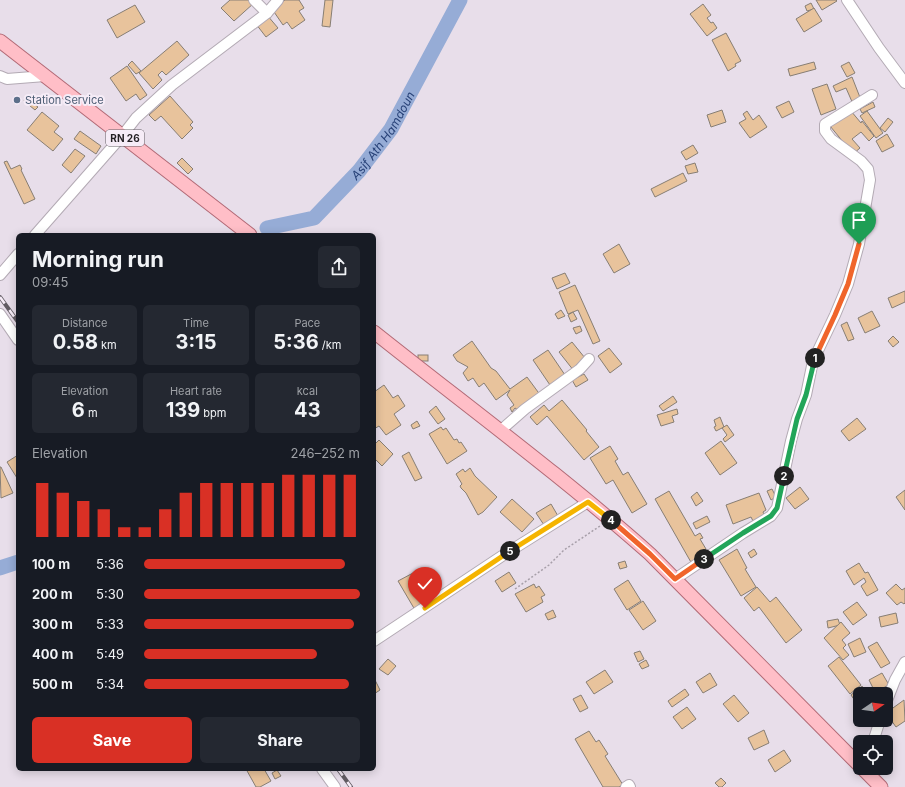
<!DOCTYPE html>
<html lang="en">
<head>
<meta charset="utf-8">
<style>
	body { margin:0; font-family:Inter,sans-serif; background:#242831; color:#f1f3f6; height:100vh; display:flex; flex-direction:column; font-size:15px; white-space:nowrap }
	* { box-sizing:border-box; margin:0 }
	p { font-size:13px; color:#9ea1a6 }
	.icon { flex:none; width:22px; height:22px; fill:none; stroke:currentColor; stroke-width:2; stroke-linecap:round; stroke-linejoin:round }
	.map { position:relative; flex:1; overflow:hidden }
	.sheet { position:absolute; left:16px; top:233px; width:360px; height:538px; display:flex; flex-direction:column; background:#171b24; border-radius:6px; box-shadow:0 2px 10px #0003 }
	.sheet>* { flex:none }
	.needle { width:26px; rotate:77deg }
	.buttons { position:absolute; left:853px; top:687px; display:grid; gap:8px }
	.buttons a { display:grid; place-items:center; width:40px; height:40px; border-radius:6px; background:#171b24; box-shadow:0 2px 10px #0003; font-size:20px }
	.pin { position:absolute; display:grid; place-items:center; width:34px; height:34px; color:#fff; margin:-41px -17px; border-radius:50% 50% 50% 0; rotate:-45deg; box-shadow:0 0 4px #0007 }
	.pin .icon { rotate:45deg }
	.km { position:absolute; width:20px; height:20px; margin:-10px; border-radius:50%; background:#222; color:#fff; font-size:11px; line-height:20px; text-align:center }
	.round { display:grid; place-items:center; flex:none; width:42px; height:42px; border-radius:6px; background:#242831 }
	.headline { display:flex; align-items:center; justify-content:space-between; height:68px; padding:0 16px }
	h1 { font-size:22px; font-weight:700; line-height:30px }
	.metrics { display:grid; grid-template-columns:repeat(3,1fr); gap:6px; height:68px; padding:4px 16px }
	.metrics div { display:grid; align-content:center; border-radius:6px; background:#242831; text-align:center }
	.metrics b { font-size:20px; font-weight:700 }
	.metrics small { font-size:11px; font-weight:400 }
	.metrics p { font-size:11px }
	.chart { height:112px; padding:8px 16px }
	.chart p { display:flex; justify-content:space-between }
	.chart svg { width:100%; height:72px; margin-top:4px; stroke:#d93025; stroke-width:6 }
	.button { display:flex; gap:8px; margin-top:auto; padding:8px 16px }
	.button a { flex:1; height:46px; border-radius:6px; background:#d93025; color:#fff; font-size:16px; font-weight:700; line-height:46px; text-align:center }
	.button a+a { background:#242831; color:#f1f3f6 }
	ul { padding:0 16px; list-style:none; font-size:13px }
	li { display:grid; grid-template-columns:64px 48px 1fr; align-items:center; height:30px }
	li i { height:10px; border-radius:5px; background:#d93025 }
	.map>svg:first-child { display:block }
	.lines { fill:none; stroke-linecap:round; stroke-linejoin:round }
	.river { stroke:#96acd6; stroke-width:15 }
	.building { fill:#e8c39c; stroke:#877e74 }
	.minor-casing { stroke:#b3aab4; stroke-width:12 }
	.major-casing { stroke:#b26a76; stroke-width:15 }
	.path { stroke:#a79fa9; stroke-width:1.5; stroke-dasharray:2 2; stroke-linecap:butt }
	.minor { stroke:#fff; stroke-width:10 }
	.major { stroke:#ffbec7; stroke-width:13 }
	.rail-casing { stroke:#615b62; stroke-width:4 }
	.rail { stroke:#f6ecf7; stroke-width:2.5; stroke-dasharray:8; stroke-linecap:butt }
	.split-1-casing { stroke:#fff; stroke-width:8 }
	.split-2-casing { stroke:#fff; stroke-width:8 }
	.split-3-casing { stroke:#fff; stroke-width:8 }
	.split-4-casing { stroke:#fff; stroke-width:8 }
	.split-5-casing { stroke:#fff; stroke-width:8 }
	.split-6-casing { stroke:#fff; stroke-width:8 }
	.split-1 { stroke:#f0652b; stroke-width:5 }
	.split-2 { stroke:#22a559; stroke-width:5 }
	.split-3 { stroke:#22a559; stroke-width:5 }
	.split-4 { stroke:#f0652b; stroke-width:5 }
	.split-5 { stroke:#f5b400; stroke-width:5 }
	.split-6 { stroke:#f5b400; stroke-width:5 }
	.service-dot { fill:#5c6f8a; stroke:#f6ecf7; stroke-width:1.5 }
	.labels { text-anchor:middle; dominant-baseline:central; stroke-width:4; stroke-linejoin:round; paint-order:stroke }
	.shield { fill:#f6ecf7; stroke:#625c63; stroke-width:1 }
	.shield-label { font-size:10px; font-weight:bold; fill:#231f23 }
	.service-label { font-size:11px; fill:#4e5e75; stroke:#f6ecf7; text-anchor:start }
	.water-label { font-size:12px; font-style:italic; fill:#274177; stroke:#f6ecf7 }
</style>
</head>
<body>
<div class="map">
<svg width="905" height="787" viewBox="0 0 905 787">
	<rect width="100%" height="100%" fill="#e8deea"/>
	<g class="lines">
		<g class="river">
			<path id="s1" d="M 267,228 L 314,218 L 359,171 L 391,129 L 460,0"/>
			<path d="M 0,568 L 18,562"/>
		</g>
	</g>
	<g class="building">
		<path d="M 230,0 L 252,0 L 254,3 L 234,21 L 221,8 Z"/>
		<path d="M 285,0 L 299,0 L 304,8 L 299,11 L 305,20 L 292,29 L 287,22 L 283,25 L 272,9 Z"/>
		<path d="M 325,0 L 333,0 L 330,27 L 322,26 Z"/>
		<path d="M 816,0 L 836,0 L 837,1 L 822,10 Z"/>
		<path d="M 811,3 L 814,9 L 807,11 L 805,6 Z"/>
		<path d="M 703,4 L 711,15 L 707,18 L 711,23 L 713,22 L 717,28 L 707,36 L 690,14 Z"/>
		<path d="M 135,5 L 145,22 L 117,38 L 107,20 Z"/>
		<path d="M 814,8 L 822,21 L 804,32 L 796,19 Z"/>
		<path d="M 267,15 L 278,28 L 266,37 L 256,24 Z"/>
		<path d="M 726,33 L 741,61 L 735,64 L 736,66 L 728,71 L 712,40 Z"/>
		<path d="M 177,41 L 189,55 L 166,75 L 162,71 L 158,75 L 162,80 L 153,89 L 139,73 Z"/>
		<path d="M 132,61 L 141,71 L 136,74 L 128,65 Z"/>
		<path d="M 814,62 L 816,69 L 790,76 L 788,69 Z"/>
		<path d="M 849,62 L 855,73 L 847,77 L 841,66 Z"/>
		<path d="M 127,66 L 147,95 L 140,100 L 136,94 L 126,101 L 110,78 Z"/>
		<path d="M 852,77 L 861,100 L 853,104 L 846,88 L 836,92 L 833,86 Z"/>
		<path d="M 827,84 L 836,109 L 821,115 L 812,89 Z"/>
		<path d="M 170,96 L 193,122 L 190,125 L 193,128 L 182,139 L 161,116 L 155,121 L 149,115 Z"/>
		<path d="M 26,98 L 38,107 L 35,110 L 24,101 Z"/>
		<path d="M 789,101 L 794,112 L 782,118 L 776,107 Z"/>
		<path d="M 873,102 L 875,107 L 862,113 L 860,109 Z"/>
		<path d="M 722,110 L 726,122 L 711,127 L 707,115 Z"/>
		<path d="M 747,111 L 753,120 L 759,115 L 767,127 L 750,138 L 739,123 L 746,119 L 743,114 Z"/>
		<path d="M 851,111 L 861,123 L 862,121 L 874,136 L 869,141 L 861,132 L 852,139 L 860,148 L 853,154 L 830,126 Z"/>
		<path d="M 867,111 L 883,133 L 876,138 L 860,116 Z"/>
		<path d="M 42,112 L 59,126 L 54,132 L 63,139 L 53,151 L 27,130 Z"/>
		<path d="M 888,118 L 893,122 L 885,132 L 880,128 Z"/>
		<path d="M 80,131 L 101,146 L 96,154 L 74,139 Z"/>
		<path d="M 887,134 L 894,146 L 882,152 L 876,141 Z"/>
		<path d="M 693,145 L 698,153 L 686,160 L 681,152 Z"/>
		<path d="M 75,149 L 85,156 L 71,173 L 62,165 Z"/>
		<path d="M 182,158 L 193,169 L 188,174 L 177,163 Z"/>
		<path d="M 7,161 L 11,169 L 20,165 L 22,169 L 21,170 L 35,199 L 24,204 L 4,162 Z"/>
		<path d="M 695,163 L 698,172 L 688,174 L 685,166 Z"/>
		<path d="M 683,173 L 687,181 L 655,197 L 651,189 Z"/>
		<path d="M 619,244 L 630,264 L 614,273 L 603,254 Z"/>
		<path d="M 565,273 L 570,283 L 557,289 L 552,278 Z"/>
		<path d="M 575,285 L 600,341 L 593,344 L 578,310 L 568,314 L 559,292 Z"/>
		<path d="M 905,291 L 905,302 L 892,308 L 888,298 Z"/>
		<path d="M 561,310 L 565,316 L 558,319 L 555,314 Z"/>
		<path d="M 872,311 L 880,326 L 865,333 L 858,318 Z"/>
		<path d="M 573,312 L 577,319 L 571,322 L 568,315 Z"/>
		<path d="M 847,322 L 854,339 L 848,341 L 841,325 Z"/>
		<path d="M 580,326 L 582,331 L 576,334 L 573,328 Z"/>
		<path d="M 893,336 L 899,342 L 893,347 L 888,341 Z"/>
		<path d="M 472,341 L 491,368 L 496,371 L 510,389 L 527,377 L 541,396 L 520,411 L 515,408 L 512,412 L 510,408 L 514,405 L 507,395 L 510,390 L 496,400 L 484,383 L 479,387 L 473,378 L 468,381 L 463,373 L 468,367 L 457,361 L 453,355 Z"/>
		<path d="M 572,342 L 585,358 L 576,365 L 578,367 L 574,371 L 559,352 Z"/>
		<path d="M 609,348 L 622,364 L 610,373 L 598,356 Z"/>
		<path d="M 548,350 L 565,375 L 550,385 L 533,360 Z"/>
		<rect x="418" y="355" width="10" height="6"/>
		<path d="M 584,374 L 588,380 L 576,387 L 572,380 Z"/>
		<path d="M 384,385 L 393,398 L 398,395 L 405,406 L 394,414 L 401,425 L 386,435 L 379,426 L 374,429 L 374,392 Z"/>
		<path d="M 673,396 L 677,402 L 663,411 L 659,406 Z"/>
		<path d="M 562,400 L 587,430 L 586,431 L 599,447 L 584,460 L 547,416 L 537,425 L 530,417 L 544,405 L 549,411 Z"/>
		<path d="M 436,406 L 445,419 L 438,424 L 429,412 Z"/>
		<path d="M 677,409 L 678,414 L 672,416 L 674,422 L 661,426 L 657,415 Z"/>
		<path d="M 720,417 L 724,427 L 716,431 L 714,427 L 716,426 L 714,420 Z"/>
		<path d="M 857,418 L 866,429 L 849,441 L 841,431 Z"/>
		<path d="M 417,421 L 420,426 L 413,429 L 411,425 Z"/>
		<path d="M 727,425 L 734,435 L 725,442 L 723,439 L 727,435 L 722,428 Z"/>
		<path d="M 441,427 L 443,430 L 446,428 L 454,440 L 457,439 L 459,443 L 461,442 L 467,451 L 447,464 L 429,434 Z"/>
		<path d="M 379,440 L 393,454 L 382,466 L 374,458 L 374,441 L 376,443 Z"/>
		<path d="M 721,441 L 737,463 L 720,475 L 705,453 Z"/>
		<path d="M 610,446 L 618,459 L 615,461 L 623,475 L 628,472 L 647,504 L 632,513 L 613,480 L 606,484 L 590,458 Z"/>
		<path d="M 409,452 L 422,478 L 415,481 L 402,456 Z"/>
		<path d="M 18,455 L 18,477 L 17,478 L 7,462 Z"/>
		<path d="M 0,467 L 1,467 L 13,493 L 1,498 Z"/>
		<path d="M 470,468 L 475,476 L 497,497 L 483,512 L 478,515 L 466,493 L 461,488 L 460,486 L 462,484 L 456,474 L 463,469 L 465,472 Z"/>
		<path d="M 800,487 L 809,499 L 795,509 L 786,498 Z"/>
		<path d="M 772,489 L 776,497 L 771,500 L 767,491 Z"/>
		<path d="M 905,490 L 905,510 L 896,497 Z"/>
		<path d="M 669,491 L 695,536 L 700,533 L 703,538 L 700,539 L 706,549 L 702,552 L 704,556 L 692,564 L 655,499 Z"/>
		<path d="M 697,492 L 703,501 L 696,506 L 691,497 Z"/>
		<path d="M 759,493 L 766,510 L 763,512 L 765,517 L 753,521 L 751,517 L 733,524 L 726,505 Z"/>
		<path d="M 512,499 L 534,519 L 522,532 L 500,512 Z"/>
		<path d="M 551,504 L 558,516 L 544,525 L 536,513 Z"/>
		<path d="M 707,516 L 710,522 L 696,529 L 693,523 Z"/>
		<path d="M 737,549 L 747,568 L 745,569 L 756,587 L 741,596 L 719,560 Z"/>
		<path d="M 754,549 L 757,554 L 751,558 L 748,553 Z"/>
		<path d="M 625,561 L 627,567 L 620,569 L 618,563 Z"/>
		<path d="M 859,563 L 865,573 L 868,572 L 878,590 L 867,596 L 861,586 L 866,582 L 864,578 L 854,585 L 846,571 Z"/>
		<path d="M 509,572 L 516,583 L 502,592 L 495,581 Z"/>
		<path d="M 413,573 L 415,577 L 417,575 L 432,600 L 415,610 L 398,581 Z"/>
		<path d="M 628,580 L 641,601 L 627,610 L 614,589 Z"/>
		<path d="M 534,584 L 536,588 L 539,586 L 545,595 L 541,597 L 543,602 L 526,612 L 515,594 Z"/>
		<path d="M 896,584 L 902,590 L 905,588 L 905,603 L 904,604 L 901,602 L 897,605 L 886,593 Z"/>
		<path d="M 757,587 L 770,602 L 776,597 L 802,630 L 786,643 L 759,607 L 754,611 L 744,598 Z"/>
		<path d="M 643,601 L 656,621 L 643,630 L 629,610 Z"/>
		<path d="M 857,602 L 867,615 L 853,625 L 843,612 Z"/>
		<path d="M 553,610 L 556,617 L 548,620 L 545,614 Z"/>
		<path d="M 896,613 L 898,623 L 881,627 L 879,617 Z"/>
		<path d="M 838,619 L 840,625 L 828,628 L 827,621 Z"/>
		<path d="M 841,622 L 850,633 L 842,640 L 846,645 L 843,648 L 849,655 L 843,660 L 824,638 Z"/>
		<path d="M 860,638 L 866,652 L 854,657 L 848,644 Z"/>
		<path d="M 877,642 L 890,663 L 881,668 L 868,647 Z"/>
		<path d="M 640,651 L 644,659 L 638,662 L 634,653 Z"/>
		<path d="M 839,657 L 861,685 L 850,694 L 828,666 Z"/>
		<path d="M 388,659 L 396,666 L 388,675 L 379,669 Z"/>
		<path d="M 646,660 L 649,666 L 642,669 L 639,664 Z"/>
		<path d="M 605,670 L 613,682 L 594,694 L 586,682 Z"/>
		<path d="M 710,673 L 717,685 L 703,693 L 696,682 Z"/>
		<path d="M 882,673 L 889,685 L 875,692 L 869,680 Z"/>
		<path d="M 374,678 L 380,690 L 374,694 Z"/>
		<path d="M 862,686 L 868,694 L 860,694 L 860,708 L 851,695 Z"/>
		<path d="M 685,689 L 689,695 L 672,707 L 668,701 Z"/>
		<path d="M 581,695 L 588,708 L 580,712 L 573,699 Z"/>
		<path d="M 734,695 L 749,713 L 738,722 L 723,704 Z"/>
		<path d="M 904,700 L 905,721 L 896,727 L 886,713 Z"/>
		<path d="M 687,707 L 696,719 L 682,729 L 673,717 Z"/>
		<path d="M 764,730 L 769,743 L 754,750 L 748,738 Z"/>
		<path d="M 589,731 L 596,742 L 599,740 L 608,754 L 605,756 L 623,785 L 619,787 L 603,787 L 575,739 Z"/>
		<path d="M 784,750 L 791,761 L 775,772 L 768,760 Z"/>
		<path d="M 246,769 L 264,769 L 271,781 L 260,787 L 256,787 Z"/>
		<path d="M 277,770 L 281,776 L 275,779 L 272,773 Z"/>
		<path d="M 721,778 L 726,783 L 722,787 L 719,787 L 715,783 Z"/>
	</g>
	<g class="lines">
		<g class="minor-casing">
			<g id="minor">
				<path d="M 254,0 L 267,13"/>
				<path d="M 847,0 L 879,48 L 905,83"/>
				<path d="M 0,76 L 7,79 L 45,76"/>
				<path d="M 35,235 L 122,136 L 136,118 L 172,85 L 267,13 L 278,0"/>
				<path d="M 0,275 L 18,254"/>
				<path d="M 0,314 L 18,340"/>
				<path d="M 500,431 L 525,409 L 580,369 L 589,359"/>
				<path d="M 675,579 L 743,533 L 771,516 L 777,508 L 791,441 L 797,419 L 806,395 L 813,361 L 835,315 L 848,284 L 859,244 L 870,180 L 868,169 L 861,161 L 831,139 L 825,131 L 825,124 L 872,95"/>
				<path d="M 374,641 L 502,556 L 588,502"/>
				<path d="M 886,703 L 895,680 L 905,662"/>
				<path d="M 873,742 L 880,720"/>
				<path d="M 322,769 L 335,787"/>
				<path d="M 626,787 L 629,785 L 630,787"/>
			</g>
		</g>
		<g class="major-casing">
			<g id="major">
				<path d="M 0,41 L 250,235"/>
				<path d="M 374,332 C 467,406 562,476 650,554 L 860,766"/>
				<path d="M 862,768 L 881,787"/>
			</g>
		</g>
		<path class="path" d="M 515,589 L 549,565 L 564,550 L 600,526"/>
		<use href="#minor" class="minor"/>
		<use href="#major" class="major"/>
		<g class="rail-casing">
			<g id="rail">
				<path d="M 0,297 L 18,322"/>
				<path d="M 338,769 L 351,787"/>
			</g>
		</g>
		<use href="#rail" class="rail"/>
	</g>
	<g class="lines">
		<g class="split-1-casing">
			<path id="split-1" d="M 815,358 L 835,315 L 848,284 L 859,244"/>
		</g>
		<g class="split-2-casing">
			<path id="split-2" d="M 784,476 L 797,419 L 806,395 L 815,358"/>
		</g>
		<g class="split-3-casing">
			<path id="split-3" d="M 704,559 L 743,533 L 771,516 L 777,508 L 784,476"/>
		</g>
		<g class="split-4-casing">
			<path id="split-4" d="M 611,520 L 650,554 L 675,579 L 704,559"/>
		</g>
		<g class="split-5-casing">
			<path id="split-5" d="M 510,551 L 588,502 L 611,520"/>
		</g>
		<g class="split-6-casing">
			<path id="split-6" d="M 425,608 L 510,551"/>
		</g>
		<use href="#split-1" class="split-1"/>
		<use href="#split-2" class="split-2"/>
		<use href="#split-3" class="split-3"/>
		<use href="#split-4" class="split-4"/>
		<use href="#split-5" class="split-5"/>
		<use href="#split-6" class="split-6"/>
	</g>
	<circle class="service-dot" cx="17" cy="100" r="4"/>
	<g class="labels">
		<rect class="shield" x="106" y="130" width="38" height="16" rx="3"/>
		<g class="shield-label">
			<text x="125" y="138">RN 26</text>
		</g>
		<g class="service-label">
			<text x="25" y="100">Station Service</text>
		</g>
		<g class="water-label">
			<text stroke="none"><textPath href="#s1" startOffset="156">Asif Ath Hamdoun</textPath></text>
		</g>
	</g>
</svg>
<div class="buttons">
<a><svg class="needle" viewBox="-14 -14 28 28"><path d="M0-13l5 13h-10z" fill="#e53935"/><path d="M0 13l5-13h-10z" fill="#9ea1a6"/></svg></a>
<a><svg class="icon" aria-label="locate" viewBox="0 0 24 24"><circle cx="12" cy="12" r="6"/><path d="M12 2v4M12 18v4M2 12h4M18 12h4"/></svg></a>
</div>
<div class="pin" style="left:859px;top:244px;background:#1e9e55"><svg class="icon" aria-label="arrive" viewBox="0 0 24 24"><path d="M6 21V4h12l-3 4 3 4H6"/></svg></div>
<div class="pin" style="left:425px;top:608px;background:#d93025"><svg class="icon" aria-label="check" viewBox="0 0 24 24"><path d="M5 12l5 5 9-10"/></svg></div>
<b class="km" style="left:815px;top:358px">1</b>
<b class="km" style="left:784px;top:476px">2</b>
<b class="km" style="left:704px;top:559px">3</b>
<b class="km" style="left:611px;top:520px">4</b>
<b class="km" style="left:510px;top:551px">5</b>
<section class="sheet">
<div class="headline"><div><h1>Morning run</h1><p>09:45</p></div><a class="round"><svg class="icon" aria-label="share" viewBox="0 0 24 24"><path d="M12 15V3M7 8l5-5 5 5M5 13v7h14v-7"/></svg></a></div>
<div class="metrics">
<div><p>Distance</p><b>0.58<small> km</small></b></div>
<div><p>Time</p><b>3:15</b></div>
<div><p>Pace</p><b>5:36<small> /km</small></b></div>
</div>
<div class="metrics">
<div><p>Elevation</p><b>6<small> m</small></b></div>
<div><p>Heart rate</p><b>139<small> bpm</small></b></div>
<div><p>kcal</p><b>43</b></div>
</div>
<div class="chart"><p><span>Elevation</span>246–252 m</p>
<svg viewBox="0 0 160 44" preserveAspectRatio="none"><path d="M5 44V11M15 44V17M25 44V22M35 44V27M45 44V38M55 44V38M65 44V27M75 44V17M85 44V11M95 44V11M105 44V11M115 44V11M125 44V6M135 44V6M145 44V6M155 44V6"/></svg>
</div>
<ul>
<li><b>100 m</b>5:36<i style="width:93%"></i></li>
<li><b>200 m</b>5:30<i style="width:100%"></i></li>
<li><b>300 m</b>5:33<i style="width:97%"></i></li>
<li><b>400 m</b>5:49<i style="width:80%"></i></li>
<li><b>500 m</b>5:34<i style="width:95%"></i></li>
</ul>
<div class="button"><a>Save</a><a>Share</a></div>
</section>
</div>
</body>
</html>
